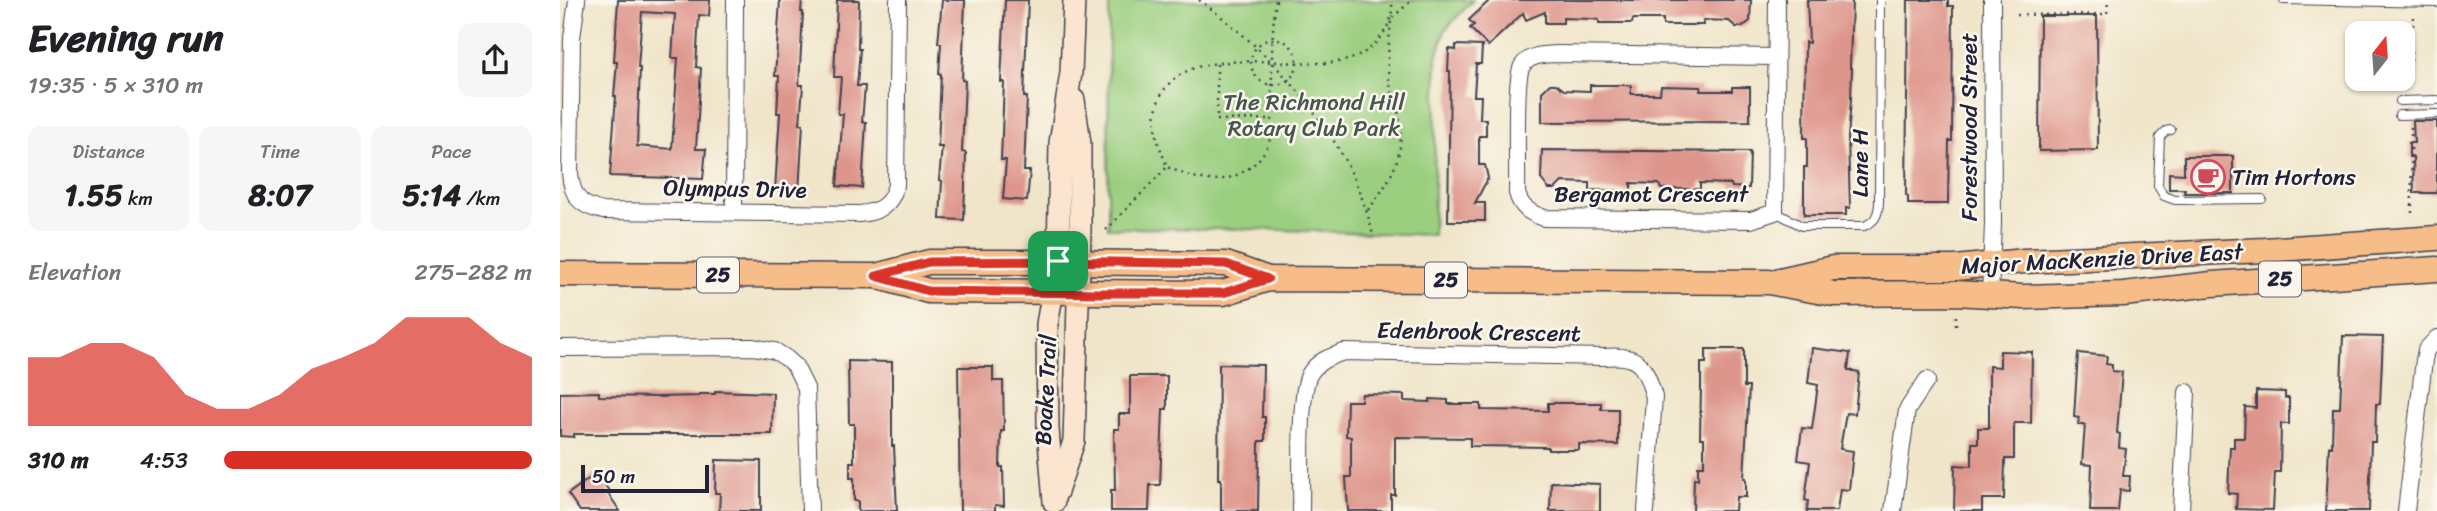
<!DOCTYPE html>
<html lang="en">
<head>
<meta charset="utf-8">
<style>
	body { margin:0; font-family:Sriracha,sans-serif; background:#f6f6f6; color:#202124; height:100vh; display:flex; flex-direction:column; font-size:26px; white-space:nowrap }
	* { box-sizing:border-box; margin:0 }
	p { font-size:23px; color:#757577 }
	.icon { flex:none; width:38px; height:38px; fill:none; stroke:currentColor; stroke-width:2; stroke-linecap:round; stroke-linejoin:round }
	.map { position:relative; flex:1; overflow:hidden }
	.drawer { display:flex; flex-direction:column; background:#fff; width:560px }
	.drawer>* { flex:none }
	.needle { width:46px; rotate:17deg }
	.tools { position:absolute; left:1785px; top:21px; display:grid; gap:14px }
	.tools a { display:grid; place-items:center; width:70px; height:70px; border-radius:14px; background:#fff; box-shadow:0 2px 5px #0004; font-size:35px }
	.scale { position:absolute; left:21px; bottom:18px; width:128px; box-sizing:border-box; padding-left:7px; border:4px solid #22223b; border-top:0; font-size:19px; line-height:24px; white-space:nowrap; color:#22223b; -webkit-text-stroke:5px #fbf7ec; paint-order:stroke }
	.pin { position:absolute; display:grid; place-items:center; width:60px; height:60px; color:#fff; margin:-30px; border-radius:14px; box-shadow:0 4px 10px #0006 }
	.round { display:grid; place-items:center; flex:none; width:74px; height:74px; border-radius:14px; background:#f6f6f6 }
	.head { display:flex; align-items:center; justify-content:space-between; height:119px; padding:0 28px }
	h1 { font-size:38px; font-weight:800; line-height:52px }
	.figures { display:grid; grid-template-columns:repeat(3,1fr); gap:10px; height:119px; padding:7px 28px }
	.figures div { display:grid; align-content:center; border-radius:14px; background:#f6f6f6; text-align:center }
	.figures b { font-size:30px; font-weight:800 }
	.figures small { font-size:19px; font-weight:400 }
	.figures p { font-size:19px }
	.chart { height:196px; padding:14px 28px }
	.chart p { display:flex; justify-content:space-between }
	.chart svg { width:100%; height:126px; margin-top:7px; fill:#d93025; opacity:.7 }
	ul { padding:0 28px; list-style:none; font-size:23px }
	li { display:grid; grid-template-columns:112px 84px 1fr; align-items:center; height:52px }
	li i { height:18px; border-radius:9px; background:#d93025 }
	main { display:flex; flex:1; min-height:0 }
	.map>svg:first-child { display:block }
	.green { fill:#9bcf80; stroke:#5e785e; stroke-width:2 }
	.building { fill:#de958b; fill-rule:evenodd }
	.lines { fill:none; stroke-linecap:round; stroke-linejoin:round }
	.lane-casing { stroke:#413f50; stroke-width:10 }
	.street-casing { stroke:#413f50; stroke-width:18 }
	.secondary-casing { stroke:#413f50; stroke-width:24 }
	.primary-casing { stroke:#413f50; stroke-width:27 }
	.path { stroke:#413f50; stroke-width:2.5; stroke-dasharray:2 5; stroke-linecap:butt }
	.lane { stroke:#fff; stroke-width:8 }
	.street { stroke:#fff; stroke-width:16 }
	.secondary { stroke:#fce5cf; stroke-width:21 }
	.primary { stroke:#f7bd88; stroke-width:24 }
	.route-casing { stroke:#fff; stroke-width:14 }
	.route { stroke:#d93025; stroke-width:9 }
	.labels { text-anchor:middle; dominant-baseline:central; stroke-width:5; stroke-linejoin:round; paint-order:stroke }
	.shield { fill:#fbf7ec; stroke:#636270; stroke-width:2 }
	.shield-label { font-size:21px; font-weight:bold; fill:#22223b }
	.park-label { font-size:23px; fill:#465650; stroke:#fbf7ec }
	.street-label { font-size:23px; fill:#22223b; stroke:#fbf7ec }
	.poi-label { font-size:23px; fill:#22223b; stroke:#fbf7ec; text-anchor:start }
</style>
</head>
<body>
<main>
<section class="drawer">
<div class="head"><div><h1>Evening run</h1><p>19:35 · 5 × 310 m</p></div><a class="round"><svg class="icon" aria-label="share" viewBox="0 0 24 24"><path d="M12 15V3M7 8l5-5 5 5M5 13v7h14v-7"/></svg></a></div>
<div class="figures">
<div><p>Distance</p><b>1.55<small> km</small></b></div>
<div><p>Time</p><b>8:07</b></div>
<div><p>Pace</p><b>5:14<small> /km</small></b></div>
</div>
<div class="chart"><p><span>Elevation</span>275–282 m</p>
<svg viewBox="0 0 160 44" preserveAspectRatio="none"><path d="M0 44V20L10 20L20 15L30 15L40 20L50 33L60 38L70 38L80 33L90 24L100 20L110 15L120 6L130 6L140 6L150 15L160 20V44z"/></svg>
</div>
<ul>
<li><b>310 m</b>4:53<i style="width:100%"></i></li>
</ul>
</section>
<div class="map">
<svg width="1877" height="511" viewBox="0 0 1877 511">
	<rect width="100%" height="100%" fill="#fbf7ec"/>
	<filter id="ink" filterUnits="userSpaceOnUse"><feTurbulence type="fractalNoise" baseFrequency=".0143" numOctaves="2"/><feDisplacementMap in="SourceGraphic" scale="14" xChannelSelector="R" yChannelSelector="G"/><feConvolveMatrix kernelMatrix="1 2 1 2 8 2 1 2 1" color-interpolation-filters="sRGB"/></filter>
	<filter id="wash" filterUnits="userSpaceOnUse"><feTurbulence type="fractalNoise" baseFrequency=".00686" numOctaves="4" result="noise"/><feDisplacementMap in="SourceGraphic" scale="28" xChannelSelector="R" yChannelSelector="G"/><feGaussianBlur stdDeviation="1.57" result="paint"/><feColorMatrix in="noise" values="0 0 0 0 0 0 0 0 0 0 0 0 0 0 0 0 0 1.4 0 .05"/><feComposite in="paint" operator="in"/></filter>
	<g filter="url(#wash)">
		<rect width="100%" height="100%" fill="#f0e5c9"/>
		<path class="green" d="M 549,0 L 913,0 L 885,30 L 877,57 L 873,235 L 689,229 L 548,228 Z"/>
		<g id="blocks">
			<g class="building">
				<path d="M 58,0 L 150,0 L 149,16 L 139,15 L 136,67 L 141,68 L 136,149 L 146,149 L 143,179 L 50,176 L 56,96 L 54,96 L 57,62 L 54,62 ZM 82,12 L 115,14 L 112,58 L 118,58 L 112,149 L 77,146 L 80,68 L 78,68 Z"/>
				<path d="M 220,0 L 242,0 L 241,12 L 243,12 L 239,85 L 243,85 L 240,124 L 243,124 L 239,192 L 215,190 L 220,113 L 217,113 L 219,76 L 215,76 Z"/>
				<path d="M 277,0 L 299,0 L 298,49 L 300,49 L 297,86 L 305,86 L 302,122 L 306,122 L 302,188 L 277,186 L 283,114 L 278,114 L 281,77 L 274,77 Z"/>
				<path d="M 382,0 L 405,0 L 402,80 L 405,81 L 402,152 L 406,153 L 404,220 L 380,219 L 382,181 L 379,180 L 382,147 L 378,147 L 381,74 L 379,74 L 381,43 L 378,43 Z"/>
				<path d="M 445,0 L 468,0 L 464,97 L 467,97 L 464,171 L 470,171 L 467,201 L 443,199 L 446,160 L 441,160 L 444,82 L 441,82 Z"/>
				<path d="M 930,0 L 1191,0 L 1190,21 L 1182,27 L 1176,27 L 1169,21 L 1143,20 L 1143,25 L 1103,25 L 1103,19 L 1073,19 L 1072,23 L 1039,23 L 1039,20 L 1032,19 L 1003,18 L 1003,23 L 985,23 L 985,12 L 966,20 L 963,13 L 928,46 L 910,28 L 914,25 L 909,20 Z"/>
				<path d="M 1247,0 L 1292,0 L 1290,68 L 1292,68 L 1291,99 L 1288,138 L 1290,208 L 1286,208 L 1286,215 L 1244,215 L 1244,167 L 1247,167 L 1247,138 L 1244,138 L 1245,42 L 1249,43 Z"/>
				<path d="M 1348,0 L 1388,0 L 1388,6 L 1393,6 L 1392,141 L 1389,141 L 1388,204 L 1348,204 L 1348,196 L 1346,195 Z"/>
				<path d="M 1480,16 L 1537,16 L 1538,150 L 1479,151 Z"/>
				<path d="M 896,45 L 922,46 L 921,64 L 916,64 L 914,96 L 921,96 L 920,119 L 926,119 L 926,136 L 919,136 L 919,165 L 925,165 L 928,178 L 915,203 L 925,203 L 925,221 L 888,221 L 890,71 L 888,71 L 889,49 L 896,50 Z"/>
				<path d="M 990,84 L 996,84 L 1004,90 L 1030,91 L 1030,85 L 1071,85 L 1071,94 L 1100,94 L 1101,86 L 1141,87 L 1140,91 L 1172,91 L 1172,87 L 1190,87 L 1190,121 L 982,122 L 982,92 Z"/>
				<path d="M 1853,121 L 1877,121 L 1877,193 L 1854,193 L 1853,157 L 1849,157 L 1849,143 L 1854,143 Z"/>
				<path d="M 982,150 L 1190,152 L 1189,188 L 1172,187 L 1171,184 L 1140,183 L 1140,189 L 1101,189 L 1099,184 L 1071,183 L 1071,191 L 1030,190 L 1030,183 L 1002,182 L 995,189 L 989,189 L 981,179 Z"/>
				<path d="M 1624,156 L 1673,156 L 1673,193 L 1624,193 L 1625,189 L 1609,189 L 1609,173 L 1624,174 Z"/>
				<path d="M 1783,336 L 1823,337 L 1820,404 L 1816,404 L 1815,442 L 1811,442 L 1809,511 L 1766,511 L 1769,446 L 1772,446 L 1773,408 L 1780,408 Z"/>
				<path d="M 1252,348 L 1290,353 L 1288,370 L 1299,372 L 1295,414 L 1286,413 L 1280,449 L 1293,451 L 1289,490 L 1280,489 L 1277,511 L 1247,511 L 1248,501 L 1245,500 L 1250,462 L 1238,460 L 1242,428 L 1252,429 L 1258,385 L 1248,383 Z"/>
				<path d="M 1146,349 L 1184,349 L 1184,387 L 1189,387 L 1184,478 L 1186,478 L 1186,497 L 1176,497 L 1175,511 L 1133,511 L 1134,478 L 1138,479 L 1138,466 L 1144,466 L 1144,438 L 1140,438 L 1141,386 L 1141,363 L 1146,363 Z"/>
				<path d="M 1440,351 L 1472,352 L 1471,423 L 1454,423 L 1454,459 L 1445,459 L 1444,499 L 1422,499 L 1422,511 L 1394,511 L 1395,465 L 1412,466 L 1412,443 L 1418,443 L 1418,428 L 1429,428 L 1429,366 L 1440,367 Z"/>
				<path d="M 1518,353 L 1547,356 L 1546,364 L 1552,365 L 1552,371 L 1562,372 L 1557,433 L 1560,434 L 1559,448 L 1566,449 L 1563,476 L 1570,476 L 1569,491 L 1560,490 L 1558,511 L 1530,511 L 1532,465 L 1522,464 L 1525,425 L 1518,425 L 1519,418 L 1514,417 Z"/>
				<path d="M 288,361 L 332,362 L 332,446 L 334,446 L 337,511 L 298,511 L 298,501 L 294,501 L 294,478 L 290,478 L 290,462 L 294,462 L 294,424 L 289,424 Z"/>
				<path d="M 659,364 L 703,365 L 702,417 L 705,417 L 705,441 L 699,441 L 698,511 L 661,511 L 661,479 L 658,479 Z"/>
				<path d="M 398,367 L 433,367 L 433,381 L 443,381 L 444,431 L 441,431 L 440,467 L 443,467 L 444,506 L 435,505 L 435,511 L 400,511 Z"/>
				<path d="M 570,376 L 607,376 L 607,409 L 603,409 L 600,485 L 590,485 L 589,511 L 551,511 L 551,490 L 555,490 L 554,429 L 559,429 L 559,414 L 570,414 Z"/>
				<path d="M 155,391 L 213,393 L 212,434 L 14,434 L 14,437 L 0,436 L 0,393 L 39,392 L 39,396 L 99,397 L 139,396 L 139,394 L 155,394 Z"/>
				<path d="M 1696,391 L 1725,392 L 1725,398 L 1729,398 L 1729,424 L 1721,424 L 1720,472 L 1715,472 L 1713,510 L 1676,509 L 1677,494 L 1668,493 L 1670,447 L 1674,447 L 1674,438 L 1684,438 L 1685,407 L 1696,408 Z"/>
				<path d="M 802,394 L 844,395 L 844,401 L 870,402 L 870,399 L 888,400 L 888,404 L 921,404 L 921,410 L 988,411 L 988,403 L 1041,403 L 1041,409 L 1058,409 L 1058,445 L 1019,444 L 1019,450 L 988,450 L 988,447 L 910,446 L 910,438 L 835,437 L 835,495 L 831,495 L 831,511 L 788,511 L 786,477 L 791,477 L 791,437 L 786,436 L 787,401 L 801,401 Z"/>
				<path d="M 156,460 L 201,461 L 201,511 L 159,511 L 160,493 L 155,493 Z"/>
				<path d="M 37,473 L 49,491 L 47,492 L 60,511 L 20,511 L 8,494 Z"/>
				<path d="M 991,482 L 1040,484 L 1040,511 L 990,511 Z"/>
			</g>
		</g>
	</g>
	<g filter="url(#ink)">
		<use href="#blocks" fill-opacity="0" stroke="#413f50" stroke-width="2"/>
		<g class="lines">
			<g class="lane-casing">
				<g id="lane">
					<path d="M 1724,0 L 1877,3"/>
					<path d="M 1840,101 L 1877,100"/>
					<path d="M 1839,115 L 1877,114"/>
					<path d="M 1611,130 L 1606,131 L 1600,137 L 1598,186 L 1604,196 L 1615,200 L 1702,199"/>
					<path d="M 1215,212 L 1242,226 L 1304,226 C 1315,222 1318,215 1319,204 L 1320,0"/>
				</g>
			</g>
			<g class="street-casing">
				<g id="street">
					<path d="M 17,0 L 12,38 L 10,173 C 12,197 20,206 43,211 L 299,214 C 320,212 331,205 336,185 L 338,0"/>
					<path d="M 1216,57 L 997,54 C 984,55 970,54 962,66 C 954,79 958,172 957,193 C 961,208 970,213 984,218 L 1191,220 L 1215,212 L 1217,0"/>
					<path d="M 174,212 L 175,0"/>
					<path d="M 1430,296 L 1433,224 L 1432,0"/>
					<path d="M 0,348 L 193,347 L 215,351 L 226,358 L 235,366 L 246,388 L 250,511"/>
					<path d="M 741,511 C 742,481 738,399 749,375 C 757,361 769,357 784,352 L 1045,357 C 1080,354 1085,366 1094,397 L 1086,511"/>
					<path d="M 1333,511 L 1347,410 L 1367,380"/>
					<path d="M 1621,511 L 1627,392"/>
					<path d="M 1846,511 L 1864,360 L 1866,350 L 1877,338"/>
				</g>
			</g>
			<g class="secondary-casing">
				<g id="secondary">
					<path d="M 497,492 L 514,441 L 520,235 L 520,144 L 514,100"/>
					<path d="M 494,502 L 488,429 L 487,324 L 498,262 L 500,143 L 511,73 L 514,0"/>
				</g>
			</g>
			<g class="primary-casing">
				<g id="primary">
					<path d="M 0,274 L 316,276 L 369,262 L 498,262 L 666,264 L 708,279"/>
					<path d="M 316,276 L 368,291 L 663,293 L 708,279 L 1209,282 L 1274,294 L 1396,293 L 1463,297 L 1563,294 L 1652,284 L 1877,269"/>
					<path d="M 1220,280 L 1273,268 L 1396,268 L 1464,261 L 1705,250 L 1877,238"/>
				</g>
			</g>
			<g class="path">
				<path d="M 639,0 C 716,55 793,141 813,236"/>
				<path d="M 716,0 C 711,34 712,68 712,102 C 711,114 714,127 710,139 C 701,169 667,186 638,178 C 627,176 617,171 607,167 C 604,157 599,147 597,137 C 594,124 595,111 599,100 C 622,39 733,71 783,61 C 798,58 809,51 819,39 C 829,27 833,16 832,0"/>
				<path d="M 1457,15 L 1547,14 L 1548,0"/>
				<path d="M 1853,17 L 1853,29"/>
				<circle cx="714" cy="62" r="23"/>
				<path d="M 1851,61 L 1851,51"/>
				<path d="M 657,64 L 657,120 L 711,119"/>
				<path d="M 1851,127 L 1852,213"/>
				<path d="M 808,210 C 833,177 847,153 838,111 C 835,100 831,90 829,79 C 826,60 830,38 831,19 L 852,0"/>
				<path d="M 546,230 L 607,167"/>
				<path d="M 1396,325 L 1396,313"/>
			</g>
			<use href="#lane" class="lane"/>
			<use href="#street" class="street"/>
			<use href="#secondary" class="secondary"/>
			<use href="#primary" class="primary"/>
		</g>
	</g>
	<g class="lines" filter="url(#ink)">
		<g class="route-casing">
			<path id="route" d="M 498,261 L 666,264 L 708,279 L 663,293 L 542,293 L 368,291 L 316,276 L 369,262 Z"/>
		</g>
		<use href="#route" class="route"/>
	</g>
	<defs>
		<g id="cafe-ring" transform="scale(1.75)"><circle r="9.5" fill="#fbf7ec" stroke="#d1495b" stroke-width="1.5"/><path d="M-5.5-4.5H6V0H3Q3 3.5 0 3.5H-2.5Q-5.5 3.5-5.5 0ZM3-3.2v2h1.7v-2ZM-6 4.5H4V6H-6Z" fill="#d1495b"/></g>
	</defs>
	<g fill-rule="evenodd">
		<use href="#cafe-ring" x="1648" y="177"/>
	</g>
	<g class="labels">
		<g class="shield">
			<rect x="137" y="257.5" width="42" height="35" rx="5"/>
			<rect x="1699" y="261.5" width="42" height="35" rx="5"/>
			<rect x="865" y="262.5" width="42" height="35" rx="5"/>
		</g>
		<g class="shield-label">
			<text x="158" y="275">25</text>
			<text x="1720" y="279">25</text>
			<text x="886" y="280">25</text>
		</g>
		<g class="park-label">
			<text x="754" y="102">The Richmond Hill<tspan x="754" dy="26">Rotary Club Park</tspan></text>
		</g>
		<g class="street-label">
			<text transform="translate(1409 127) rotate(-90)">Forestwood Street</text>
			<text transform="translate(1300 163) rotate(-90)">Lane H</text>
			<text transform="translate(175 189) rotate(1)">Olympus Drive</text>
			<text x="1091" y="194">Bergamot Crescent</text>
			<text transform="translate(1542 259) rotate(-3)">Major MacKenzie Drive East</text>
			<text transform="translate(919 332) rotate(1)">Edenbrook Crescent</text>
			<text transform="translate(486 390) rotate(-87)">Boake Trail</text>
		</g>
		<g class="poi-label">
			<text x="1672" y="177">Tim Hortons</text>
		</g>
	</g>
</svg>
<div class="tools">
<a><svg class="needle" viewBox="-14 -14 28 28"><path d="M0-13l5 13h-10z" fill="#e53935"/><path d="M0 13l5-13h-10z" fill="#757577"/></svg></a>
</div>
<div class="scale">50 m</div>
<div class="pin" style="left:498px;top:261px;background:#1e9e55"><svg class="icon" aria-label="arrive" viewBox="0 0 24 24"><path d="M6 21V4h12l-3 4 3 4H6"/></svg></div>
</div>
</main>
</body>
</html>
